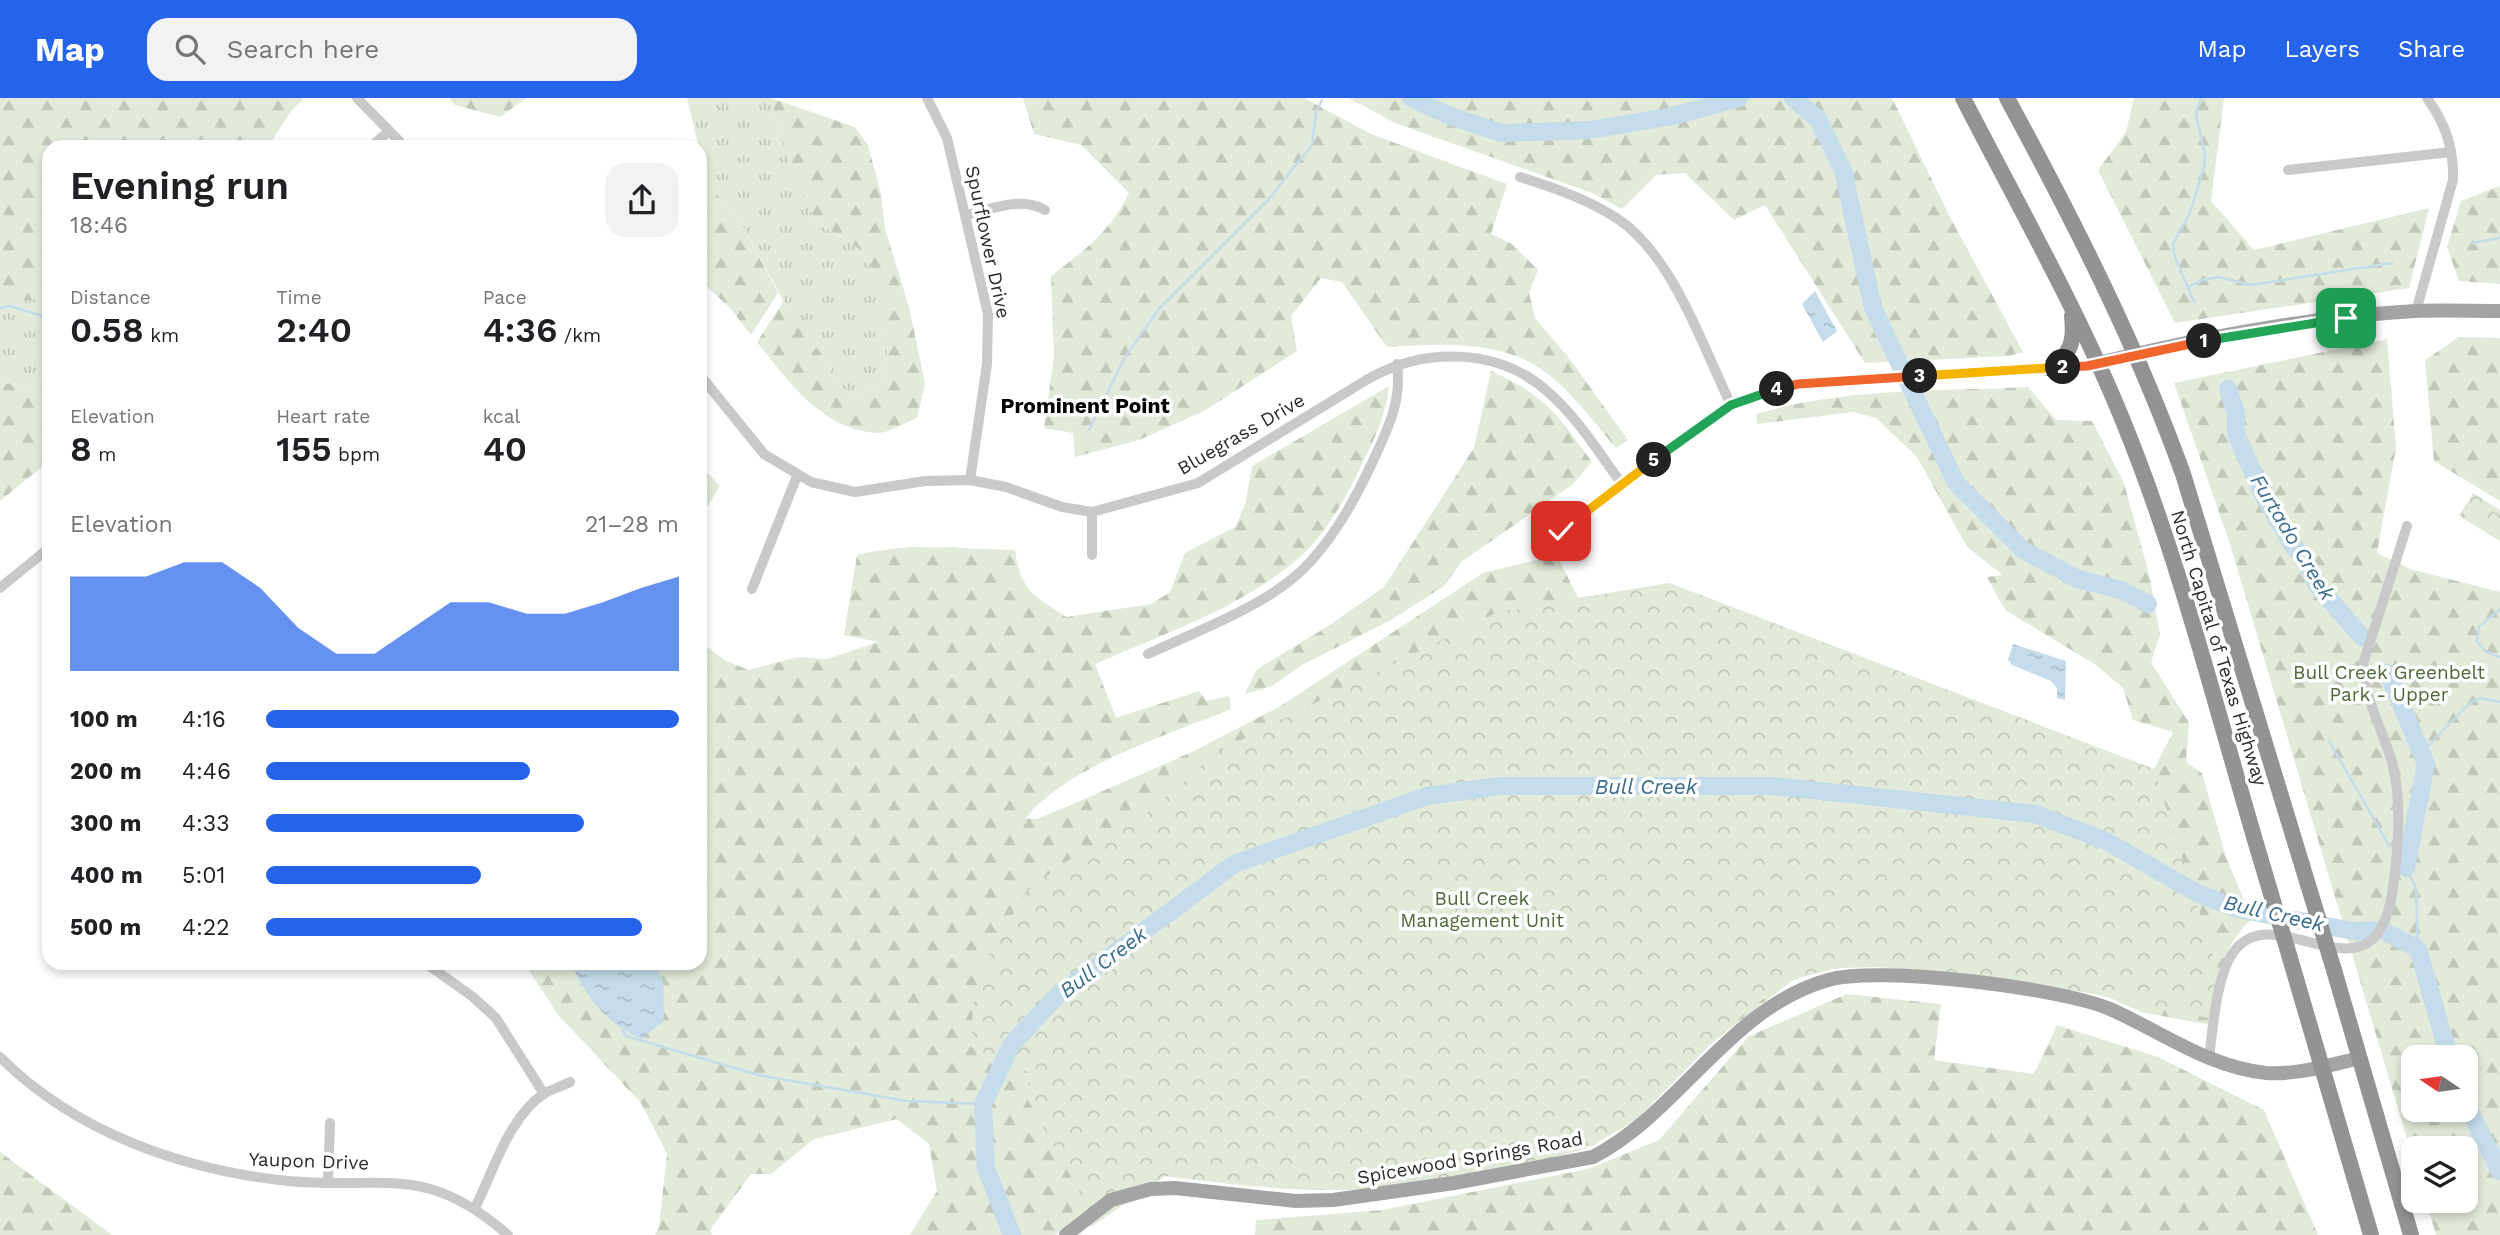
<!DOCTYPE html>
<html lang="en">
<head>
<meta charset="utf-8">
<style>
	body { margin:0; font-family:"Work Sans",sans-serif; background:#f2f2f2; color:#202124; height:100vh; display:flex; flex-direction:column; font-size:26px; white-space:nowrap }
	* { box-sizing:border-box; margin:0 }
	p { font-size:23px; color:#757577 }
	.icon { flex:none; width:38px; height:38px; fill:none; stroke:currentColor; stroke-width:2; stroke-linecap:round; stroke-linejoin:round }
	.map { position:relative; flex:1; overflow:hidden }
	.panel { position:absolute; left:42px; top:42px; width:665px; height:830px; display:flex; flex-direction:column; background:#fff; border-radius:21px; box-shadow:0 4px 10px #0003 }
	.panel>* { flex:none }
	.needle { width:46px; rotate:283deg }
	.fabs { position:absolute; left:2401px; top:947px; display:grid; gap:14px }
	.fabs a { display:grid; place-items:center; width:77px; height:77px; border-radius:14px; background:#fff; box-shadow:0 4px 10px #0003; font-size:35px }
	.pin { position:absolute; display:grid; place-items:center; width:60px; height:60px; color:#fff; margin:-30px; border-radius:14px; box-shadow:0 4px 10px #0006 }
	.km { position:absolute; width:35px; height:35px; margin:-18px; border-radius:50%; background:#222; color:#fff; font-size:19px; line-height:35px; text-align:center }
	.round { display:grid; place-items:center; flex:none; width:74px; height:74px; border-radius:21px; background:#f2f2f2 }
	.overview { display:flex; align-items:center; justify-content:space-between; height:119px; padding:0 28px }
	h1 { font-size:38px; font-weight:600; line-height:52px }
	.stats { display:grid; grid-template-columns:repeat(3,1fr); gap:10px; height:119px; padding:7px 28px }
	.stats div { display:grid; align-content:center }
	.stats b { font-size:35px; font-weight:600 }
	.stats small { font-size:19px; font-weight:400 }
	.stats p { font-size:19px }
	.chart { height:196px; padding:14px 28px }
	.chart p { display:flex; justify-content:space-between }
	.chart svg { width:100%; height:126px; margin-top:7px; fill:#2563eb; opacity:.7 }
	ul { padding:0 28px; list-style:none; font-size:23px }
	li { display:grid; grid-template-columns:112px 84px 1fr; align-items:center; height:52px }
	li i { height:18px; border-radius:9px; background:#2563eb }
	header { display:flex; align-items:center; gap:42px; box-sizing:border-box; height:98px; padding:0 35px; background:#2563eb; color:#fff }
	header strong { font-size:33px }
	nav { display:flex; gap:38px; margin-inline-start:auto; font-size:24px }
	.search { width:490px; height:63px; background:#f2f2f2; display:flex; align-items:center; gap:18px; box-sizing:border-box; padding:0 24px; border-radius:21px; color:#757577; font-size:26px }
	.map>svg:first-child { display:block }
	.grass { fill:url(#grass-tufts) }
	.forest { fill:url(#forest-firs); fill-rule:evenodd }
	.park { fill:url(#park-crowns) }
	.water { fill:url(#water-ripples) }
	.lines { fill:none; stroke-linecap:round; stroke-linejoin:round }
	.stream { stroke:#c4dceb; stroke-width:2.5 }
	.river { stroke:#c4dceb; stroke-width:18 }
	.minor { stroke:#c9c9c9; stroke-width:10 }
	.major { stroke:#a4a4a4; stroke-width:14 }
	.highway { stroke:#939393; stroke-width:16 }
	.highway-bridge { stroke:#939393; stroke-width:16 }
	.split-1-casing { stroke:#fff; stroke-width:14 }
	.split-2-casing { stroke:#fff; stroke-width:14 }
	.split-3-casing { stroke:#fff; stroke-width:14 }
	.split-4-casing { stroke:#fff; stroke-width:14 }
	.split-5-casing { stroke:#fff; stroke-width:14 }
	.split-6-casing { stroke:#fff; stroke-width:14 }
	.split-1 { stroke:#22a559; stroke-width:9 }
	.split-2 { stroke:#f0652b; stroke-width:9 }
	.split-3 { stroke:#f5b400; stroke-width:9 }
	.split-4 { stroke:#f0652b; stroke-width:9 }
	.split-5 { stroke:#22a559; stroke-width:9 }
	.split-6 { stroke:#f5b400; stroke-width:9 }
	.labels { text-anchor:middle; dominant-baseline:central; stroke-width:7; stroke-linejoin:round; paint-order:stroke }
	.street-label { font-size:19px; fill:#2c2c2c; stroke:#fff }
	.park-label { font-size:19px; fill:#4f6839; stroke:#fff }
	.neighbourhood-label { font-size:21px; font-weight:bold; fill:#000; stroke:#fff }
	.water-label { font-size:21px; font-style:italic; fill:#396d8f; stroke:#fff }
</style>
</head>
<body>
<header>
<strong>Map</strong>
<div class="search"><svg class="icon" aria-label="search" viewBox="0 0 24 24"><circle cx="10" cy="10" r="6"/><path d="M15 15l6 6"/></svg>Search here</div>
<nav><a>Map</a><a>Layers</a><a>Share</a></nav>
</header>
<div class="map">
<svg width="2500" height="1137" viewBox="0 0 2500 1137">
	<defs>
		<pattern id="grass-tufts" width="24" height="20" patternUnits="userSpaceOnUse" patternTransform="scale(1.75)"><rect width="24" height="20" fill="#e2ead9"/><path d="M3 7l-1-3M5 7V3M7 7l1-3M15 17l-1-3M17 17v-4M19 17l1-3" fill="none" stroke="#c2c9ba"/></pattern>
		<pattern id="forest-firs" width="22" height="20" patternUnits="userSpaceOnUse" patternTransform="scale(1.75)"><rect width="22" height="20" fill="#e2ead9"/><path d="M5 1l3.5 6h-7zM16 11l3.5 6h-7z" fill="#c2c9ba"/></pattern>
		<pattern id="park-crowns" width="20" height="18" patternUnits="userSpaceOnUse" patternTransform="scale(1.75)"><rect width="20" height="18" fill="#e2ead9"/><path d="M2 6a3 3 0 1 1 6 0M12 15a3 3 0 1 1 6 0" fill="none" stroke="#c2c9ba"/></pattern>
		<pattern id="water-ripples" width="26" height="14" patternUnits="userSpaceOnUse" patternTransform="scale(1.75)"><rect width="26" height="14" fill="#c4dceb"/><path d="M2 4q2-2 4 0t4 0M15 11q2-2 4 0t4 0" fill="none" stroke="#a9bdca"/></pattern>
	</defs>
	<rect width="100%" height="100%" fill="#fff"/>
	<g class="grass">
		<path d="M 687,0 L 771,0 C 779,39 793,81 812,116 C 822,134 850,140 863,155 C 885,182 893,252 883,284 L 854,300 L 841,289 L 825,261 L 795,224 L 742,127 L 707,84 Z"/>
		<path d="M 23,200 L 49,201 L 49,284 L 29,288 L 0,285 L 0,204 Z"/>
	</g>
	<g class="forest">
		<path d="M 0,0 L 304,0 L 289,16 L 268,49 L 49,49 L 49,201 L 0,204 Z"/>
		<path d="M 449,0 L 526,0 L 500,19 L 455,7 Z"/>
		<path d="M 771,0 L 855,29 L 868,47 L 881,96 L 885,131 L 909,209 L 925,285 L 917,320 C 906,324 888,336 876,335 C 821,331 788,283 757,244 L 783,204 L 825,261 L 841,289 L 854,300 L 883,284 C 893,253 884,182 863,155 C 850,140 823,134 812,116 C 792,81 779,39 771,0 Z"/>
		<path d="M 1023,0 L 1304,0 L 1371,36 L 1507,86 L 1491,136 L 1512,146 L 1538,172 L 1529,195 L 1535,220 L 1569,260 L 1628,342 L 1616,350 C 1593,323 1570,291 1541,271 C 1498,241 1437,246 1387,249 L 1342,184 L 1321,180 L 1291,218 L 1297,253 L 1204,313 L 1139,342 L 1075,359 L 1073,335 L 1044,330 L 1054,259 L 1051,178 C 1085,152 1109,135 1129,95 L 1081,47 L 1034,36 Z"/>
		<path d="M 1349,0 L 1892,0 L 1951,121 L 2023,254 L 2009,258 L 1865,265 L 1765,107 L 1734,122 L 1685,75 L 1656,77 L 1622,111 L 1592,95 L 1395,25 Z"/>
		<path d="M 2134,0 L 2224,0 L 2211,103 L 2254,152 L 2429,110 L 2409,190 L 2175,225 L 2098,72 L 2126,34 Z"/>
		<path d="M 700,57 L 707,84 L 742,127 L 778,195 L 751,237 L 730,210 L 700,182 L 700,170 L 704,162 L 700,159 Z"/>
		<path d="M 2500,88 L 2500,186 L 2459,183 L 2447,149 L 2461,103 Z"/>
		<path d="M 2459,239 L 2500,240 L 2500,403 L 2434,363 L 2425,262 Z"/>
		<path d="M 2387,241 L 2396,350 L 2377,455 L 2410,471 L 2500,494 L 2500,1137 L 2436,1137 L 2426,1103 L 2466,1102 L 2466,1050 L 2413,1050 L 2413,1061 L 2230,446 L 2174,285 ZM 2413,959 L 2466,959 L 2466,1012 L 2413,1012 Z"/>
		<path d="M 1491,273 C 1546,298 1557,316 1592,364 L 1572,387 L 1461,464 L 1444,488 L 1391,522 L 1302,567 L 1272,588 L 1245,596 L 1256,572 L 1330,527 L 1384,489 L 1474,350 Z"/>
		<path d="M 49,284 L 49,363 L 0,403 L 0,285 L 29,288 Z"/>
		<path d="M 1389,288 C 1385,320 1375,340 1361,368 C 1348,396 1325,437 1302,457 C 1245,509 1165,535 1095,566 L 1116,620 L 1199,593 L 1206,603 L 1229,598 L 1231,611 C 1169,637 1068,667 1026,720 L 1037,721 L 1089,699 L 1192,654 L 1279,609 L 1483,475 L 1557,457 L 1578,500 L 1669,485 L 2154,671 L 2173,634 L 2133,622 L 2123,590 L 2096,567 L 2005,512 L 1987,479 L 2003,477 L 1967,449 L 1917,359 L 1876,320 L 1853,314 L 1757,326 L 1756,316 C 1849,289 1933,294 2028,289 L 2056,322 L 2092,323 L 2124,385 L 2149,476 L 2160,536 L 2151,564 L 2189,625 L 2186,664 L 2202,675 L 2226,759 L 2252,821 C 2219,850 2218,885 2210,927 L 2141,914 L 2097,894 L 1944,875 L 1878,869 L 1836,870 L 1793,882 L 1715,942 L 1595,1047 L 1562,1058 L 1467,1076 L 1346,1092 L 1290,1091 L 1165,1078 L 1117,1090 L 1055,1137 L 910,1137 L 937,1093 L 929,1046 L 897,1021 L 814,1041 L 771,1076 L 751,1076 L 710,1132 L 712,1137 L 655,1137 L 659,1129 L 667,1056 L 641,1005 L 559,918 L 524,865 L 700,864 L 700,543 L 724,562 L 749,572 L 798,559 L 827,561 L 878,544 L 844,537 L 857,457 C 907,444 963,451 1015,452 C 1020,493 1034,497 1066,519 L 1151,506 L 1170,494 L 1185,455 L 1235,429 L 1245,407 L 1252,368 Z"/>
		<path d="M 700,367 L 720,388 L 700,421 Z"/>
		<path d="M 1847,896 L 1941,906 L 1934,962 L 2034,976 L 2057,927 L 2158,959 L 2264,1012 L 2318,1137 L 1255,1137 L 1256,1122 L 1382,1112 L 1588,1071 L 1659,1042 L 1749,938 Z"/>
		<path d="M 0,1054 L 112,1137 L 0,1137 Z"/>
	</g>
	<g class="park">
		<path d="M 2473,395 L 2500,412 L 2500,443 L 2459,418 Z"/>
		<path d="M 1669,485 L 2154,671 L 2219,875 L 2208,920 C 2122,900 2044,886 1955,876 C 1903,870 1844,861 1794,882 C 1754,900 1698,959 1667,991 C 1656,1001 1646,1013 1635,1022 C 1589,1054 1547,1060 1494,1071 C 1445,1080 1393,1090 1344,1092 C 1284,1093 1224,1086 1165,1078 L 1091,1129 L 1086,1106 L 1023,993 L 1034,977 L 971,949 L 973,906 L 991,849 L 1031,789 L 1075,758 L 1143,718 L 1225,650 L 1498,514 Z"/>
	</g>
	<g class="water">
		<path d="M 1815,193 L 1837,233 L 1823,244 L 1802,206 Z"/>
		<path d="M 2013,546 L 2066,563 L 2065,602 L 2057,600 L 2057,590 L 2051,583 L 2012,567 L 2008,562 Z"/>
		<path d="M 571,865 L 655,865 L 663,883 L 664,923 L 641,941 C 605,924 587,901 571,865 Z"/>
	</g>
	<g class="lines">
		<g class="stream">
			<path d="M 2472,145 L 2500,140"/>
			<path d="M 2188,189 L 2203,182 L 2219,179 L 2251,187 L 2392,165"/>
			<path d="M 2194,204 L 2175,159 L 2173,146 L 2190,115 L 2204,69 L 2205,57 L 2196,16 L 2201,0"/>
			<path d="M 0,210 L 10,208 L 49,220"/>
			<path d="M 1089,332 L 1125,259 L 1159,211 L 1268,102 L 1312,47 L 1316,14 L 1322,2"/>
			<path d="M 2500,511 L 2479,529 L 2477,543 L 2485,553 L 2500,559"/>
			<path d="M 2329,643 L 2390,749"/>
			<path d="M 2422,654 L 2470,605 L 2480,600 L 2500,604"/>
			<path d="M 2406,770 L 2416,790 L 2418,851"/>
			<path d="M 622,932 L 626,938 L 758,977 L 907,1003 L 983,1006"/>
		</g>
		<g class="river">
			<path d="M 1411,0 L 1453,19 L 1501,35 L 1590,32 L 1673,18 L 1739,0"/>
			<path d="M 1793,0 L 1818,21 L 1843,72 L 1873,210 L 1956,385 L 2023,452 L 2078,481 L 2121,492 L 2148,506"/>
			<path d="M 2228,291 L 2236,315 L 2236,336 L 2262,395 L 2293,448 L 2303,458 L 2317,487 L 2362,539"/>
			<path d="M 2388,575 L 2426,666 L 2406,770"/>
			<path d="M 2466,1006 L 2500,1073"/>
			<path d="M 1012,1137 L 986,1070 L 983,1006 L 1012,946 L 1057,898 L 1234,766 L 1427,698 L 1501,688 L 1774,688 L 2035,716 L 2106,743 L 2197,795 L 2238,811 L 2353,833 L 2382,832 L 2418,851 L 2449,959"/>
		</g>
		<g class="minor">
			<path d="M 357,0 L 405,49"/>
			<path d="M 927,0 L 947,40 L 988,216 L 987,266 L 970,382"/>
			<path d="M 371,49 L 389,33"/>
			<path d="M 2288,72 L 2451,54"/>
			<path d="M 1520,79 C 1555,90 1587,101 1618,121 C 1673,158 1703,249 1731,307"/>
			<path d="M 966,117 C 992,111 1021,98 1045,112"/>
			<path d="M 2416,213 L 2453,82 C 2454,50 2445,25 2427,0"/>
			<path d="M 700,277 L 764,356 L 811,384 L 855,394 L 925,383 L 970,382 L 1006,389 L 1062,409 L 1092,414 L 1198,385 L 1368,281 C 1424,249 1498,249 1548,294 C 1578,320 1599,355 1622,386"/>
			<path d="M 1092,414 L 1092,457"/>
			<path d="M 1554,437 L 1709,321 C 1738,303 1766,294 1798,286 L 2099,265"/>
			<path d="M 0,490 L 49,450"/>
			<path d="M 752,491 L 797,378"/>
			<path d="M 1148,556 C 1199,532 1273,506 1311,463 C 1338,433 1356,399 1373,363 C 1388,330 1402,304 1397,266"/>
			<path d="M 424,864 L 473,899 L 496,920 L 544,996"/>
			<path d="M 0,959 C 76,1035 183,1072 288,1083 C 384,1092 425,1064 508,1137"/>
			<path d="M 2209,960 C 2213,931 2216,876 2235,852 C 2278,797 2376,916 2393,790 C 2398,751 2402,706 2393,668 C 2384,633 2364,602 2363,566 L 2407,428"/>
			<path d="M 328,1083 L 330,1025"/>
			<path d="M 475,1110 C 493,1074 509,1018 545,995 C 553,991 562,988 570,984"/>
		</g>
		<g class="major">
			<path d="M 2099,265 C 2199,240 2311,219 2415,213 C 2443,212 2472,213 2500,213"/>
			<path d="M 1066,1137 L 1111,1102 L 1151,1091 L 1175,1090 L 1296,1103 L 1333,1102 L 1454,1085 L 1593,1059 C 1680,1014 1729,910 1828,882 C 1878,867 2061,890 2110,911 C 2162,934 2208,969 2266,975 C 2297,977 2330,967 2360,960"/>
		</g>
		<g class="highway">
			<path d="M 1963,0 C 2018,107 2078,212 2123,323 C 2180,462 2217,615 2260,759"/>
			<path d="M 2007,0 C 2073,122 2136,245 2183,376 L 2302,767"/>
			<path d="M 2048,270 C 2071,258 2075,243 2072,218"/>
			<path d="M 2290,860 L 2371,1137"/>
			<path d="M 2334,872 L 2411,1137"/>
		</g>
		<g class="highway-bridge">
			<path d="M 2260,759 L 2290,860"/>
			<path d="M 2302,767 L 2334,872"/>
		</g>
	</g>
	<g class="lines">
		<g class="split-1-casing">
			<path id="split-1" d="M 2204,243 L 2346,220"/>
		</g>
		<g class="split-2-casing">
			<path id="split-2" d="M 2063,269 L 2087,268 L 2204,243"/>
		</g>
		<g class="split-3-casing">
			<path id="split-3" d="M 1920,278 L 2063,269"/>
		</g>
		<g class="split-4-casing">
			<path id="split-4" d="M 1777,291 L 1798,286 L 1920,278"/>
		</g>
		<g class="split-5-casing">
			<path id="split-5" d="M 1654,362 L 1731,307 L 1777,291"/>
		</g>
		<g class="split-6-casing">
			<path id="split-6" d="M 1561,433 L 1654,362"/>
		</g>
		<use href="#split-1" class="split-1"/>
		<use href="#split-2" class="split-2"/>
		<use href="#split-3" class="split-3"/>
		<use href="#split-4" class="split-4"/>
		<use href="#split-5" class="split-5"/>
		<use href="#split-6" class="split-6"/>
	</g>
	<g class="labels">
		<g class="street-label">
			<text transform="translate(988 144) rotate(78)">Spurflower Drive</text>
			<text transform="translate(1241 336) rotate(-30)">Bluegrass Drive</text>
			<text transform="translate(2219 550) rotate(73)">North Capital of Texas Highway</text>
			<text transform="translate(1470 1060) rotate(-10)">Spicewood Springs Road</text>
			<text transform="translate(309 1063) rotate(2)">Yaupon Drive</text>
		</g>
		<g class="park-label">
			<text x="2389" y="574">Bull Creek Greenbelt<tspan x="2389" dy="22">Park - Upper</tspan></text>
			<text x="1482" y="800">Bull Creek<tspan x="1482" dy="22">Management Unit</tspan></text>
		</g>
		<g class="neighbourhood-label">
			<text x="1085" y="307">Prominent Point</text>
		</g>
		<g class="water-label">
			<text transform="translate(2293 439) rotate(59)">Furtado Creek</text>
			<text x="1646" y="688">Bull Creek</text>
			<text transform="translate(2274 815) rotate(13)">Bull Creek</text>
			<text transform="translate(1103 864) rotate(-37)">Bull Creek</text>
		</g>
	</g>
</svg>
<div class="fabs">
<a><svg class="needle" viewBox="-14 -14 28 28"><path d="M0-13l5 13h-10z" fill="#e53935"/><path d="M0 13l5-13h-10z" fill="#757577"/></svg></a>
<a><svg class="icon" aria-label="layers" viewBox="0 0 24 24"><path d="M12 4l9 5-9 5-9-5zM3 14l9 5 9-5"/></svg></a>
</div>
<div class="pin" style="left:2346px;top:220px;background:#1e9e55"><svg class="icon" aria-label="arrive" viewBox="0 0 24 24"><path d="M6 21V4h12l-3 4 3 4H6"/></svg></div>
<div class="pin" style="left:1561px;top:433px;background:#d93025"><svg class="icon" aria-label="check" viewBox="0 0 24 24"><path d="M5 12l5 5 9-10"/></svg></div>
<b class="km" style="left:2204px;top:243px">1</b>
<b class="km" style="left:2063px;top:269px">2</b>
<b class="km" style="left:1920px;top:278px">3</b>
<b class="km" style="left:1777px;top:291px">4</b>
<b class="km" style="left:1654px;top:362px">5</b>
<section class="panel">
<div class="overview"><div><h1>Evening run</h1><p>18:46</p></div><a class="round"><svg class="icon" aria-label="share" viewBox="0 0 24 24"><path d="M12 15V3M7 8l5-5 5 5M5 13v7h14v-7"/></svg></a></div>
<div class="stats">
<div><p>Distance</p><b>0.58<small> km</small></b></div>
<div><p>Time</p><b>2:40</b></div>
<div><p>Pace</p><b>4:36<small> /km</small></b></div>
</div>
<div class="stats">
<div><p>Elevation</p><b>8<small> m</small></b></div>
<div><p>Heart rate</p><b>155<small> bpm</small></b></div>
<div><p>kcal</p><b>40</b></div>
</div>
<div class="chart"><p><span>Elevation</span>21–28 m</p>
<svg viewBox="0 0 160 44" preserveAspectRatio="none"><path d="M0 44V11L10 11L20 11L30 6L40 6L50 15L60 29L70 38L80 38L90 29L100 20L110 20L120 24L130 24L140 20L150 15L160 11V44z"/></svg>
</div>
<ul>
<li><b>100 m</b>4:16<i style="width:100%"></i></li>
<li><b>200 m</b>4:46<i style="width:64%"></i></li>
<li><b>300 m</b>4:33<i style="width:77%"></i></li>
<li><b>400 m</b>5:01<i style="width:52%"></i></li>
<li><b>500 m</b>4:22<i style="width:91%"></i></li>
</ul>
</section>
</div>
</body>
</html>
